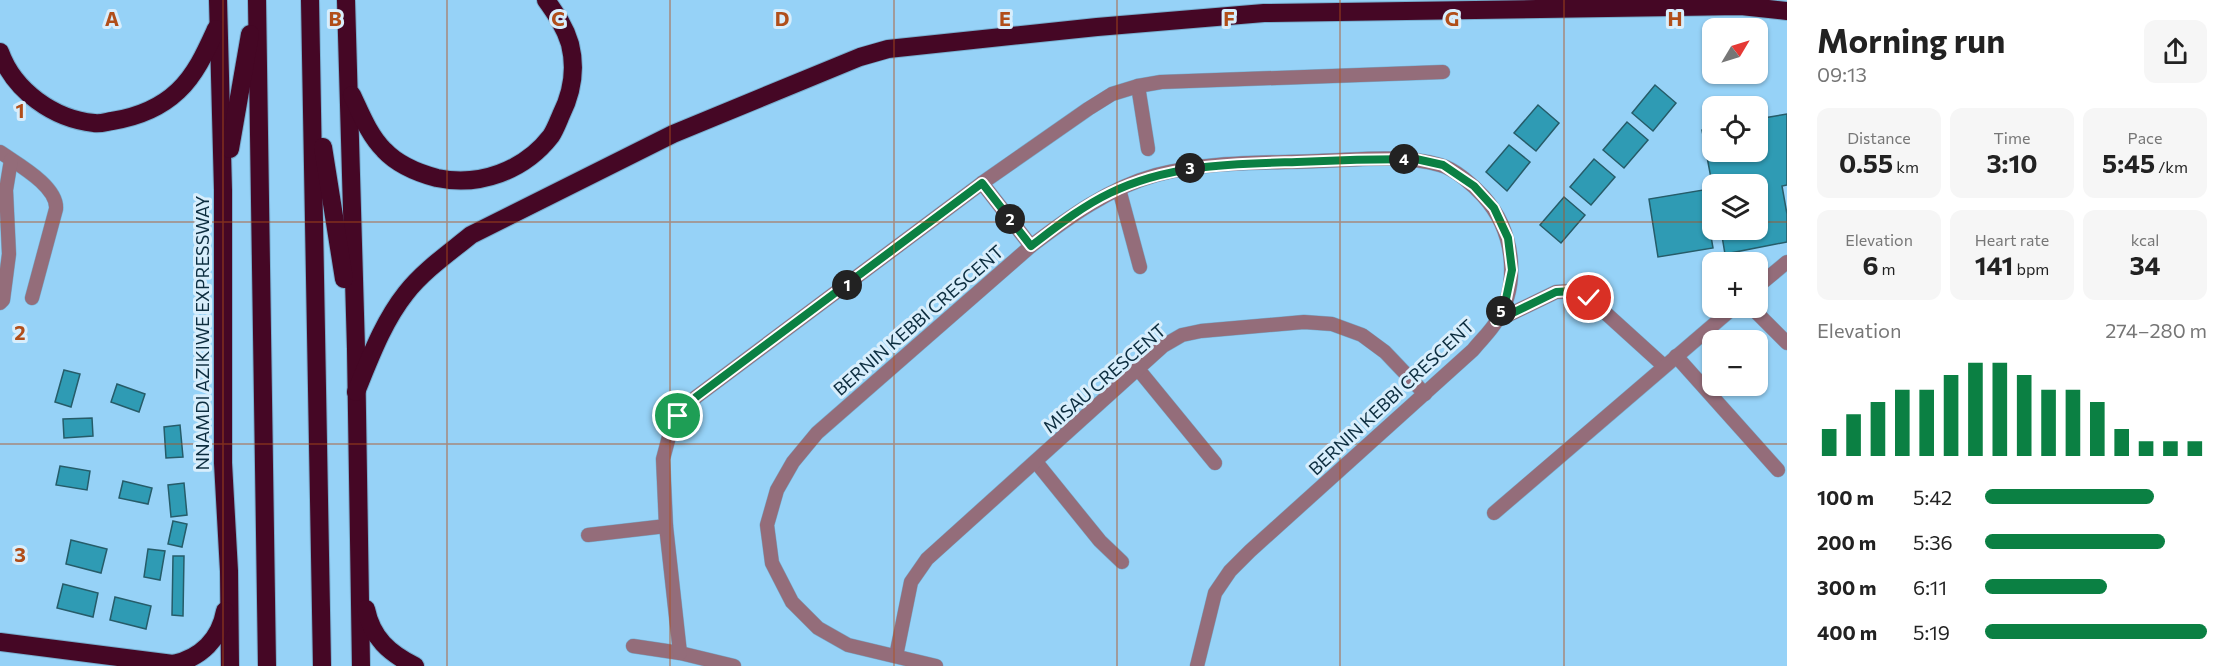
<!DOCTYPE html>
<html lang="en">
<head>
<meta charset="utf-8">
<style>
	body { margin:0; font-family:Commissioner,sans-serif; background:#f6f6f6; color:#222; height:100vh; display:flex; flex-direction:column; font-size:22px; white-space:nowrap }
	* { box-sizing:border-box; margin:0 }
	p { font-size:20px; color:#767676 }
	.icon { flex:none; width:33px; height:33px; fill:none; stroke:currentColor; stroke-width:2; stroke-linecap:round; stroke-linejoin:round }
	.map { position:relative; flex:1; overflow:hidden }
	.drawer { display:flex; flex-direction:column; background:#fff; width:450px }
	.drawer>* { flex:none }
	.needle { width:39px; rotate:52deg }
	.buttons { position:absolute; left:1702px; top:18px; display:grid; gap:12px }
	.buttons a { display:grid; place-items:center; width:66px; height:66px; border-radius:12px; background:#fff; box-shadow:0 2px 4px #0004; font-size:30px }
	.pin { position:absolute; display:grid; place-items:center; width:51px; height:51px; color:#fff; margin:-26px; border:3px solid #fff; border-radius:50%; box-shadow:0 2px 6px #0007 }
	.km { position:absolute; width:30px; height:30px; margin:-15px; border-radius:50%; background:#222; color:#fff; font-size:16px; line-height:30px; text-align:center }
	.round { display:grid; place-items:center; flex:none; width:63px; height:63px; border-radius:12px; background:#f6f6f6 }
	.summary { display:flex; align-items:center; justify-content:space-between; height:102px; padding:0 30px }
	h1 { font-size:33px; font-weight:700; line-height:45px }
	.figures { display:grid; grid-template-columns:repeat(3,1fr); gap:9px; height:102px; padding:6px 30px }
	.figures div { display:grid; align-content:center; border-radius:12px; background:#f6f6f6; text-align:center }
	.figures b { font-size:26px; font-weight:700 }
	.figures small { font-size:16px; font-weight:400 }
	.figures p { font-size:16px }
	.chart { height:168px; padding:12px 30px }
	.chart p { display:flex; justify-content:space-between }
	.chart svg { width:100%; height:108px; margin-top:6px; stroke:#0b8043; stroke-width:6 }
	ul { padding:0 30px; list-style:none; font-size:20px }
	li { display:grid; grid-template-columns:96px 72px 1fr; align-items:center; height:45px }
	li i { height:15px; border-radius:8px; background:#0b8043 }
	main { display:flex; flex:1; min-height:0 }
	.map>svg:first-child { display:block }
	.building { fill:#2f9bb4; stroke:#265c69; stroke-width:1.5 }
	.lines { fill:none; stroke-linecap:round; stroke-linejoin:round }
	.minor-casing { stroke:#78aecf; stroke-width:15 }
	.highway-casing { stroke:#78aecf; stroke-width:20 }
	.minor { stroke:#946d7a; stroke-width:14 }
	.highway { stroke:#450725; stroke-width:18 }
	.route-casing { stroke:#fff; stroke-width:12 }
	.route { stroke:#0b8043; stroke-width:8 }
	.grid { fill:none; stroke:#b14e19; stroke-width:1.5; stroke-opacity:0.55 }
	.labels { text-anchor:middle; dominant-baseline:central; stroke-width:6; stroke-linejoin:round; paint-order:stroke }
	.street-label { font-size:18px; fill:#0c2d3f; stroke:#d8eefc }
	.grid-label { font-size:20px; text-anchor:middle; font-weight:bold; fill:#b14e19; stroke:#d8eefc; stroke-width:6; stroke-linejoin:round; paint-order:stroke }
</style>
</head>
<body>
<main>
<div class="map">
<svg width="1787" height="666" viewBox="0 0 1787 666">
	<rect width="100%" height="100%" fill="#96d2f7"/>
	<g class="building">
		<path d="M 1655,85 L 1676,103 L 1653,131 L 1632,113 Z"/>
		<path d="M 1538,105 L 1559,123 L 1536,151 L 1514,133 Z"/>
		<path d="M 1787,114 L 1787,185 L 1782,186 L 1787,214 L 1787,242 L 1725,254 L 1721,230 L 1758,230 L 1758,184 L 1713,184 L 1713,189 L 1702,130 L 1713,127 L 1713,152 L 1758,152 L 1758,119 Z"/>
		<path d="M 1627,122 L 1648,140 L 1624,168 L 1603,150 Z"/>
		<path d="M 1509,145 L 1530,162 L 1507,191 L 1486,172 Z"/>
		<path d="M 1594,159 L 1615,177 L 1591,205 L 1570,187 Z"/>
		<path d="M 1703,190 L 1713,248 L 1658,257 L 1649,199 Z"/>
		<path d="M 1564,197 L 1585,215 L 1561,243 L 1540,225 Z"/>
		<path d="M 64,370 L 80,374 L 71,407 L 55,402 Z"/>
		<path d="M 117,384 L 145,394 L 139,412 L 111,402 Z"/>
		<path d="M 92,418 L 93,436 L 64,438 L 63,419 Z"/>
		<path d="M 180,425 L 183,457 L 166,458 L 164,427 Z"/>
		<path d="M 60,466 L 90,471 L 87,490 L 56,485 Z"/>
		<path d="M 123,481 L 152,488 L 148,504 L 119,498 Z"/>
		<path d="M 184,483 L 187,515 L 171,517 L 168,485 Z"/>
		<path d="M 173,521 L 187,524 L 182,547 L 168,544 Z"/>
		<path d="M 71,540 L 107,549 L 101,573 L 66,564 Z"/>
		<path d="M 148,549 L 165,551 L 160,580 L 144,577 Z"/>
		<path d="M 173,556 L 184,556 L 183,616 L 172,615 Z"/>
		<path d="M 63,584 L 98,593 L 93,617 L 57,608 Z"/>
		<path d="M 115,597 L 151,606 L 146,629 L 110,620 Z"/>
	</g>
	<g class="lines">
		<g class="minor-casing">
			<g id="minor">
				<path d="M 1138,86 L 1148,149"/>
				<path d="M 0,152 C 17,164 58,186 56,209 L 32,298"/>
				<path d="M 982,183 L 1031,246"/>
				<path d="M 1119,189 L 1140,267"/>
				<path d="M 1758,286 L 1787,262"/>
				<path d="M 0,303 L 3,300 L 9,254 L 6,190 L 11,160"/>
				<path d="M 1752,308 L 1787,343"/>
				<path d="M 1496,321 L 1556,292 L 1573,291 L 1589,298 L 1664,366"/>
				<path d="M 1676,356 L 1778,470"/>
				<path d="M 1138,369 L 1215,463"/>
				<path d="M 1036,462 L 1100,541 L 1122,562"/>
				<path d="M 1494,513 L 1733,308"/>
				<path d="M 588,535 L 666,526"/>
				<path d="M 633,646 L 680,653 L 734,666"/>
				<path d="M 680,653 L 666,526 L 663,459 L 670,433 L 678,416 L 696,397 L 982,183 L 1088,109 L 1112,94 L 1138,86 L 1161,82 L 1443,72"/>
				<path d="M 896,656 L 911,582 L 927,559 L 1163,346 L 1182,335 L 1201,331 L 1304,322 L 1332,324 L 1362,335 L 1385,352 L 1425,394"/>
				<path d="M 936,666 L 848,645 L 818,628 L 792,602 L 772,563 L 767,525 L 777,490 L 793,462 L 817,433 L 1031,246 C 1069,217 1109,188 1156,175 C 1208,161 1264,163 1318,161 C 1358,160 1401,154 1440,165 C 1455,169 1473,185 1483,196 C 1514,230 1521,283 1496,322 C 1490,332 1480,341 1473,350 L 1250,551 L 1230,571 L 1215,593 L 1197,666"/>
			</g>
		</g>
		<g class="highway-casing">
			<g id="highway">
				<path d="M 218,0 L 223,190 L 223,463 L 229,571 L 230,666"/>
				<path d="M 257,0 L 267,666"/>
				<path d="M 310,0 L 322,666"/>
				<path d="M 346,0 L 356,349 L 361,666"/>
				<path d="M 0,52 C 14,91 54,119 94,123 C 100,124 106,122 112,121 C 137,117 159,109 178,91 C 196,74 206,51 216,29"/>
				<path d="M 352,95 C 361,114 369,135 384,150 C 398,165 418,173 437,178 C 479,187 524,171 551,136 C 555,130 558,122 561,115 C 572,93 576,68 570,44 C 565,27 556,14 546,0"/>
				<path d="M 323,147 L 344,279"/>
				<path d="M 230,149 L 250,34"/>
				<path d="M 356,392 C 370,358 383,322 406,293 C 423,271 449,253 471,235 L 673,134 L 860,57 L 888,49 L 1097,27 L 1264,13 L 1741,6 L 1787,11"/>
				<path d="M 366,609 C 372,638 389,653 415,666"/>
				<path d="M 0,642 L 173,664 C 201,658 220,639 225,611"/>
			</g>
		</g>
		<use href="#minor" class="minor"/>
		<use href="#highway" class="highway"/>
	</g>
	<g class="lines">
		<g class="route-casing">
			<path id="route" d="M 678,416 L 696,397 L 982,183 L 1031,246 C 1056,227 1081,207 1110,193 C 1169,164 1233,164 1297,162 C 1337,160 1376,159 1416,159 L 1443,165 L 1474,186 L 1494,208 L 1508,238 L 1512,270 L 1506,299 L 1496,321 L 1556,292 L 1573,291 L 1589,298"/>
		</g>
		<use href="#route" class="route"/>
	</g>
	<path class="grid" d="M 223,0 L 223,666M 447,0 L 447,666M 670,0 L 670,666M 894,0 L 894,666M 1117,0 L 1117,666M 1340,0 L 1340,666M 1564,0 L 1564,666M 0,222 L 1713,222M 1758,222 L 1787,222M 0,444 L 1787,444"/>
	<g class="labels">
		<g class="street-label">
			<text transform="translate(918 320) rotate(-41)">BERNIN KEBBI CRESCENT</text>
			<text transform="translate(202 333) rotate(-90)">NNAMDI AZIKIWE EXPRESSWAY</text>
			<text transform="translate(1104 378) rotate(-41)">MISAU CRESCENT</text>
			<text transform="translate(1391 397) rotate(-43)">BERNIN KEBBI CRESCENT</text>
		</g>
	</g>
	<g class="grid-label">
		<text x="112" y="26">A</text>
		<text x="335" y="26">B</text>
		<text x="558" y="26">C</text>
		<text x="782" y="26">D</text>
		<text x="1005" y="26">E</text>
		<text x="1229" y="26">F</text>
		<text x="1452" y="26">G</text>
		<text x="1675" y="26">H</text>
		<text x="20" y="118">1</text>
		<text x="20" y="340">2</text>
		<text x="20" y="562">3</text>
	</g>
</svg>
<div class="buttons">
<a><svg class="needle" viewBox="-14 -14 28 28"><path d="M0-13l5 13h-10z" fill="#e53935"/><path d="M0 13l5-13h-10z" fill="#767676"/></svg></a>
<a><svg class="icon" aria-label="locate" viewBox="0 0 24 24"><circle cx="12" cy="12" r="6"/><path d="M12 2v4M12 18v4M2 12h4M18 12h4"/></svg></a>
<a><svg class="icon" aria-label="layers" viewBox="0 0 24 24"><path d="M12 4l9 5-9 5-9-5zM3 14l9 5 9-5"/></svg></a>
<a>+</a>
<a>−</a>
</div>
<div class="pin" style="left:678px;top:416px;background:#1e9e55"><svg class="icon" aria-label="arrive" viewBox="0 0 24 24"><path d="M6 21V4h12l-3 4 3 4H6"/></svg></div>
<div class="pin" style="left:1589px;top:298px;background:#d93025"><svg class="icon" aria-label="check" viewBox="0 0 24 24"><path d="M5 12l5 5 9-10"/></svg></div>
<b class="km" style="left:847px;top:285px">1</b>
<b class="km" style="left:1010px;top:219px">2</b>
<b class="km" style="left:1190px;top:168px">3</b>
<b class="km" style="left:1404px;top:159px">4</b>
<b class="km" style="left:1501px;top:311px">5</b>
</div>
<section class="drawer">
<div class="summary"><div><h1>Morning run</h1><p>09:13</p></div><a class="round"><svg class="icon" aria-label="share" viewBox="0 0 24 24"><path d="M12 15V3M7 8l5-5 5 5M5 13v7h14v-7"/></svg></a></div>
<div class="figures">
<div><p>Distance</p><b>0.55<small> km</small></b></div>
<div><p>Time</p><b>3:10</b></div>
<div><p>Pace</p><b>5:45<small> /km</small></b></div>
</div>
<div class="figures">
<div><p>Elevation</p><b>6<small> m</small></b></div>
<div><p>Heart rate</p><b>141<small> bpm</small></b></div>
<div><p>kcal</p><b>34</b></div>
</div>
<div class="chart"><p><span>Elevation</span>274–280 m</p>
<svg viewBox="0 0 160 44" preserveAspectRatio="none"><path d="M5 44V33M15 44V27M25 44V22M35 44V17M45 44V17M55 44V11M65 44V6M75 44V6M85 44V11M95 44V17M105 44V17M115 44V22M125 44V33M135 44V38M145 44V38M155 44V38"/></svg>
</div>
<ul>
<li><b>100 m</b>5:42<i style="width:76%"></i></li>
<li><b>200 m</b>5:36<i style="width:81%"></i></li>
<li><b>300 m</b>6:11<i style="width:55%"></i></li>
<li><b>400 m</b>5:19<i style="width:100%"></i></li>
</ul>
</section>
</main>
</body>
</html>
